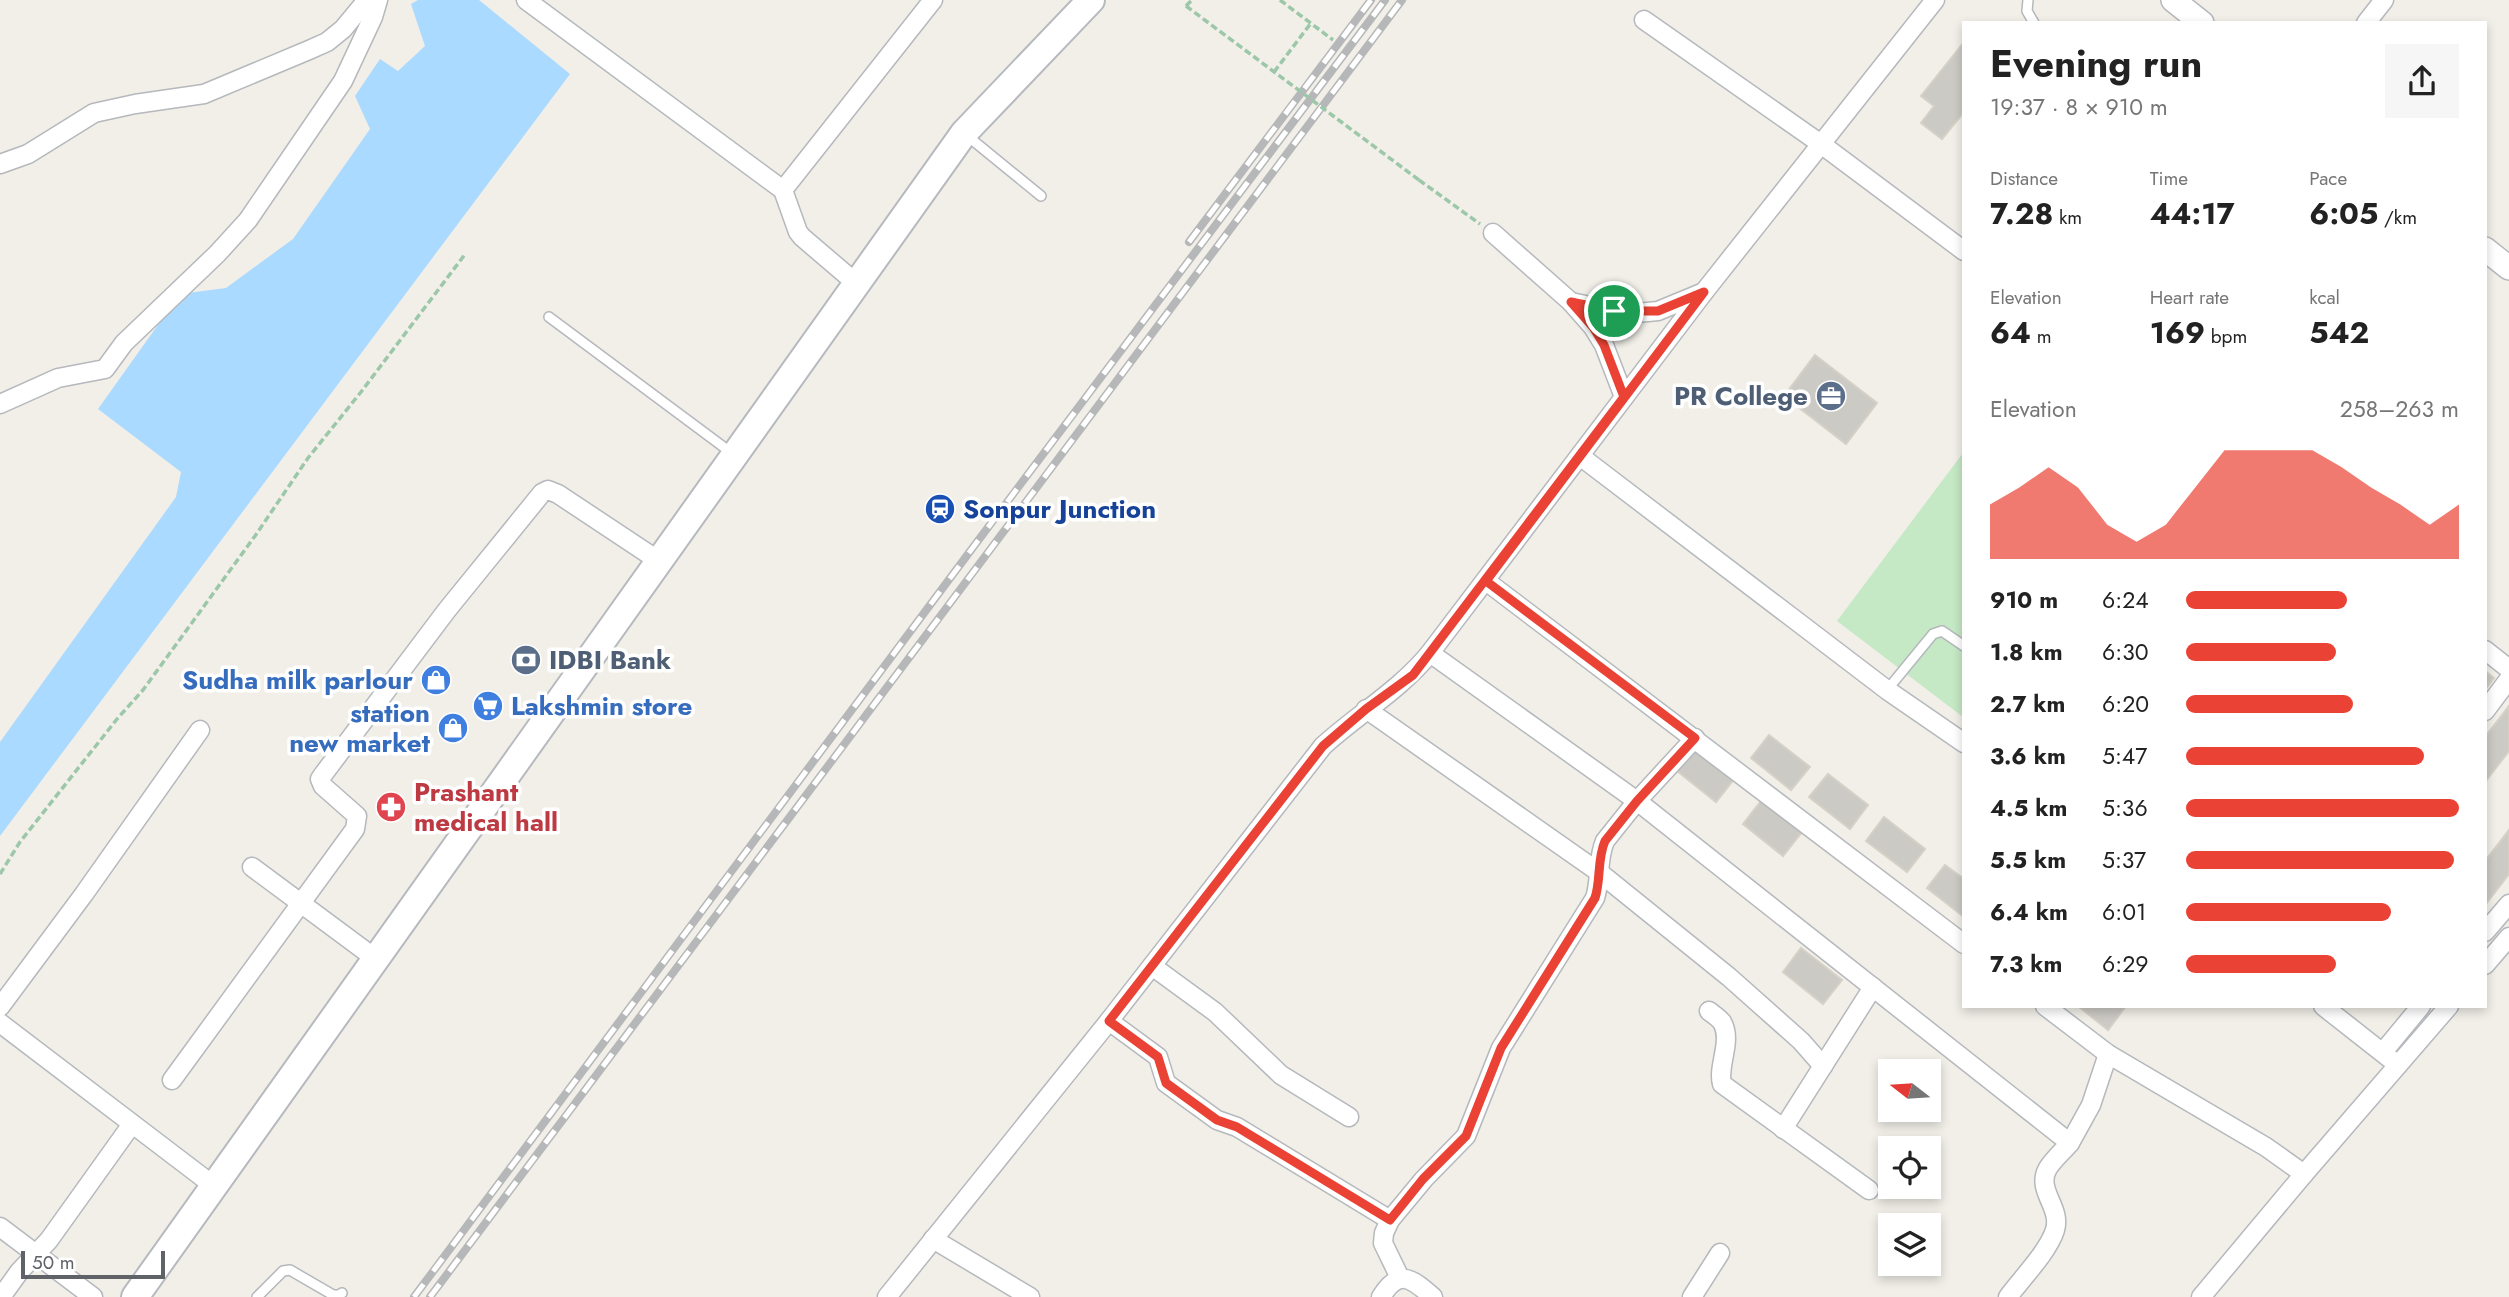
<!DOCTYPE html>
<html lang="en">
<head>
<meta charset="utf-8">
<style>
	body { margin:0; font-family:Jost,sans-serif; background:#f6f6f6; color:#222; height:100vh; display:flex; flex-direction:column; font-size:26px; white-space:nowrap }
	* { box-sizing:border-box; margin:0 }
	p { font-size:23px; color:#767676 }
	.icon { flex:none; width:38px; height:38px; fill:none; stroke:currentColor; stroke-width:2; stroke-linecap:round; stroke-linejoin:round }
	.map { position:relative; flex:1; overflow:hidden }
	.drawer { position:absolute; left:1962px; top:21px; width:525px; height:987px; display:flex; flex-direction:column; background:#fff; border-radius:0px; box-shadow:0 4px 10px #0003 }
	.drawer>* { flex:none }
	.needle { width:46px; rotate:287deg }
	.tools { position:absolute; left:1878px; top:1059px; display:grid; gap:14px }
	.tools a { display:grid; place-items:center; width:63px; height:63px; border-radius:0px; background:#fff; box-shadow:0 4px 10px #0003; font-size:35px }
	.scale { position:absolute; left:21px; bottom:18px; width:144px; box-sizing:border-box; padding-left:7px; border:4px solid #5f6368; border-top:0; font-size:19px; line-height:24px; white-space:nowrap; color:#5f6368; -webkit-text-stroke:5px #fff; paint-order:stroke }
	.pin { position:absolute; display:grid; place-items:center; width:60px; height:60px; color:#fff; margin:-30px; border:4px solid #fff; border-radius:50%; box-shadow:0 2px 7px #0007 }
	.round { display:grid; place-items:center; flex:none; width:74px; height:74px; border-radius:0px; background:#f6f6f6 }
	.headline { display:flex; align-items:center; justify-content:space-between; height:119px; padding:0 28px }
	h1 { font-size:38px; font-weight:700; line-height:52px }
	.stats { display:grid; grid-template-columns:repeat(3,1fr); gap:10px; height:119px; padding:7px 28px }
	.stats div { display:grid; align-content:center }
	.stats b { font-size:30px; font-weight:700 }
	.stats small { font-size:19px; font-weight:400 }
	.stats p { font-size:19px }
	.chart { height:196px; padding:14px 28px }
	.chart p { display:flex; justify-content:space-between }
	.chart svg { width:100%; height:126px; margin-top:7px; fill:#ea4335; opacity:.7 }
	ul { padding:0 28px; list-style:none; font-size:23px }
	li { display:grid; grid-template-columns:112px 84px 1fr; align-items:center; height:52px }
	li i { height:18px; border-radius:9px; background:#ea4335 }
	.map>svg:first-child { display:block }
	.green { fill:#c5e8c5 }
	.water { fill:#aadaff }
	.building { fill:#cccac5; stroke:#d6d1c6; stroke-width:2 }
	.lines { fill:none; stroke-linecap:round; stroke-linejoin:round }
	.service-casing { stroke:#b5b8bc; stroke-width:12 }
	.minor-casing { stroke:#b5b8bc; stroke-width:21 }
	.tertiary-casing { stroke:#b5b8bc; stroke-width:26 }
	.secondary-casing { stroke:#b6babf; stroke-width:30 }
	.path { stroke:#9cc7a9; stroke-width:3.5; stroke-dasharray:7 3.5; stroke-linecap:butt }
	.service { stroke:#fff; stroke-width:9 }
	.minor { stroke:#fff; stroke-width:18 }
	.tertiary { stroke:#fff; stroke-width:23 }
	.secondary { stroke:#fff; stroke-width:26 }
	.rail-casing { stroke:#b6b7b8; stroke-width:8 }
	.rail { stroke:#fff; stroke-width:5; stroke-dasharray:16; stroke-linecap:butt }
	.path-bridge { stroke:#9cc7a9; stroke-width:3.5; stroke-dasharray:7 3.5; stroke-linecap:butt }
	.route-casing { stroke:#fff; stroke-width:14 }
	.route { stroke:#ea4335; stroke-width:9 }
	.labels { text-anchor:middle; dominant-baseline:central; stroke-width:7; stroke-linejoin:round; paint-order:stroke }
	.service-label { font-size:26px; font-weight:bold; fill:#4e5e75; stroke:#fff; text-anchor:end }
	.transit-label { font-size:26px; font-weight:bold; fill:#164399; stroke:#fff; text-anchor:start }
	.shop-label { font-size:26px; font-weight:bold; fill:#366cbe; stroke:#fff; text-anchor:end }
	.health-label { font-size:26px; font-weight:bold; fill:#be3a42; stroke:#fff; text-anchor:start }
</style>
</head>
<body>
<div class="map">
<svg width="2509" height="1297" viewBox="0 0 2509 1297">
	<rect width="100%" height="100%" fill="#f1efe8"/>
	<path class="green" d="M 1963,453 L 1963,717 L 1837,621 Z"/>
	<path class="water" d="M 418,0 L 479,0 L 570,74 L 0,836 L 0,742 L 176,497 L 181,472 L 98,409 L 180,294 L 226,288 L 293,239 L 370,129 L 355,96 L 380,59 L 398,71 L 425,46 L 411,4 Z"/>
	<g class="building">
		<path d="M 1964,42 L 1964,112 L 1942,139 L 1921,123 L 1934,106 L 1921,96 Z"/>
		<path d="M 1815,355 L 1877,403 L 1846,444 L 1784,396 Z"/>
		<path d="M 2485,671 L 2494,678 L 2485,690 Z"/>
		<path d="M 2509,706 L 2509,751 L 2485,782 L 2485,737 Z"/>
		<path d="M 1769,735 L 1810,767 L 1791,790 L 1751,758 Z"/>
		<path d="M 1694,747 L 1735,778 L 1716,802 L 1676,770 Z"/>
		<path d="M 1828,774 L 1868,805 L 1850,829 L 1809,797 Z"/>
		<path d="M 1761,801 L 1802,832 L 1783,856 L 1743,824 Z"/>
		<path d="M 1884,817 L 1925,849 L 1907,872 L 1866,841 Z"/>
		<path d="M 2509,830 L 2509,874 L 2485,905 L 2485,861 Z"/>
		<path d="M 1945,865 L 1964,879 L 1964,917 L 1927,888 Z"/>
		<path d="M 1801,948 L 1842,980 L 1823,1004 L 1783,972 Z"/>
		<path d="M 2078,1006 L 2126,1006 L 2108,1030 Z"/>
	</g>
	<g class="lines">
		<g class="service-casing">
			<g id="service">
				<path d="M 2028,0 L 2027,11 L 2034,23"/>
				<path d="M 965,134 L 1041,196"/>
				<path d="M 549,317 L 733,454"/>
				<path d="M 1887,690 L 1933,634 L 1942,631 L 1964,646"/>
				<path d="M 257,1297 L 283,1271 L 290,1270 L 333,1295 L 339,1295 L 342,1293"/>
			</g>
		</g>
		<g class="minor-casing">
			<g id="minor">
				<path d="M 526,0 L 783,190 L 798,232 L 802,237 L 857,284"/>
				<path d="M 1644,20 L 1821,144 L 1964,251"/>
				<path d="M 2366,23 L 2384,0"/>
				<path d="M 0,164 L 28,154 L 94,113 L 135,104 L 204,94 L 309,50 L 327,42 L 343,29 L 367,0"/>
				<path d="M 783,190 L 933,0"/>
				<path d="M 1493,233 L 1571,302 L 1614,311 L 1637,313 L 1658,311 L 1704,292"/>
				<path d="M 1571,302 L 1593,327 L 1604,345 L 1624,397"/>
				<path d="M 0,404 L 58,378 L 105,369 L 124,343 L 217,254 L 248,220 L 343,81 L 373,17 L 378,0"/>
				<path d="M 1580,456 L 1887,690 L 1964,743"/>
				<path d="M 1486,581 L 1964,944"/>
				<path d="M 2485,650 L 2509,669"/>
				<path d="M 1430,653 L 1637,801 L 2070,1143 L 2091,1105 L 2108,1054"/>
				<path d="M 1366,709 L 1600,873 L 1729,977 L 1801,1041 L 1823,1066"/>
				<path d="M 2485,711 L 2509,679"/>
				<path d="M 252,867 L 376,959"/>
				<path d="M 2485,932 L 2509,904"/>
				<path d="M 2485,965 L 2509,937"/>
				<path d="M 1152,966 L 1215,1012 L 1281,1075 L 1349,1117"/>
				<path d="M 2045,1006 L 2108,1054 L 2266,1147 L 2304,1174"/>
				<path d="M 2323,1006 L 2398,1065"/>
				<path d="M 0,1007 L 84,894 L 200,730"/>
				<path d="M 1709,1011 C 1713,1014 1719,1018 1722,1022 C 1733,1041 1717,1066 1722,1084 L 1869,1190"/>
				<path d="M 1109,1021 L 1158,1057 L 1166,1083 L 1217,1120 L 1237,1127 L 1390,1220"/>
				<path d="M 0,1023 L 214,1186"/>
				<path d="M 2383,1052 L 2421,1006"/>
				<path d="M 172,1080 L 355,829 L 357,816 L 323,786 L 320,779 L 322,776 L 447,610 L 542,493 L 548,490 L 558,494 L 659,561"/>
				<path d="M 1783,1129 L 1873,987"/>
				<path d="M 0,1227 L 93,1297"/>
				<path d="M 933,1239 L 1030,1297"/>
				<path d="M 1400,1278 L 1383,1243 L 1384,1233 L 1390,1220 L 1424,1179 L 1466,1136 L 1501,1048 L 1595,898 C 1601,880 1597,859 1605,841 L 1637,801 L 1695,738"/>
				<path d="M 1,1297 L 19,1272 L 49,1240 L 132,1124"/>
				<path d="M 887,1297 L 1109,1021 L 1323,746 C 1358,714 1400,690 1430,653 L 1704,292 L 1935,0"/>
				<path d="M 1381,1297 C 1399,1268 1411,1278 1433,1297"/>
				<path d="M 1692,1297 L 1720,1253"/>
				<path d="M 2008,1297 C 2022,1278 2048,1252 2055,1230 C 2062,1207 2035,1190 2048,1168 C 2054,1159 2063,1151 2070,1143"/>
				<path d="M 2201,1297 L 2304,1174 L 2449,1006"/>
			</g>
		</g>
		<g class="tertiary-casing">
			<g id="tertiary">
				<path d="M 2173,0 L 2202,23"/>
				<path d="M 2485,249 L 2509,268"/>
			</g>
		</g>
		<g class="secondary-casing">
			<path id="secondary" d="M 135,1297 L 964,133 L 1091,0"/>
		</g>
		<g class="path">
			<path d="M 1280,0 L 1333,40"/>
			<path d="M 1186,6 L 1192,0"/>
			<path d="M 1274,72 L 1311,23"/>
			<path d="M 1419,180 L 1480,224"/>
			<path d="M 0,874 L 20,842 L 117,719 L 143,690 L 255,536 L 308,458 L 361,392 L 466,253"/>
		</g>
		<use href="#service" class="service"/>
		<use href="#minor" class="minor"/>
		<use href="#tertiary" class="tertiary"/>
		<use href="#secondary" class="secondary"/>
		<g class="rail-casing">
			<g id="rail">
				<path d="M 1189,242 L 1371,0"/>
				<path d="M 414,1297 L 977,542 L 1385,0"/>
				<path d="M 430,1297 L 1402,0"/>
			</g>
		</g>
		<use href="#rail" class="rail"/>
		<path class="path-bridge" d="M 1186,6 L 1419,180"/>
	</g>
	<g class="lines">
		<g class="route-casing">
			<path id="route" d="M 1614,311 L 1571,302 L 1593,327 L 1604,345 L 1624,397 L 1413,675 L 1366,709 L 1323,746 L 1109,1021 L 1158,1057 L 1166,1083 L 1217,1120 L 1237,1127 L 1390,1220 L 1423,1179 L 1466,1136 L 1501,1048 L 1595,898 C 1601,880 1597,859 1605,841 L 1637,801 L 1695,738 L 1486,581 L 1704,292 L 1658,311 L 1614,311"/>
		</g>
		<use href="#route" class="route"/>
	</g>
	<defs>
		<g id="office-disc" transform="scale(1.575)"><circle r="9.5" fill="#5c6f8a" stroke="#fff"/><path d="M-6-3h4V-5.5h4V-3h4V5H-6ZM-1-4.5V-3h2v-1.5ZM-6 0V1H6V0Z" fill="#fff"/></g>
		<g id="station-disc" transform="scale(1.575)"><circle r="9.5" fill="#1a4fb4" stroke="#fff"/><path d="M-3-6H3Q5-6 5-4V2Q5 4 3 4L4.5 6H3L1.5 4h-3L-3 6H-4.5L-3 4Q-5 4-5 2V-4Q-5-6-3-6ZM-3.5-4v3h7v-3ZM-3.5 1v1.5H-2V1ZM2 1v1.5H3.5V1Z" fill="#fff"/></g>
		<g id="bank-disc" transform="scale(1.575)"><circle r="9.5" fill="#5c6f8a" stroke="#fff"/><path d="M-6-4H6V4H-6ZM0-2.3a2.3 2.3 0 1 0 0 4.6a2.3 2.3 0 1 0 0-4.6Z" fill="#fff"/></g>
		<g id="shop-disc" transform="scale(1.575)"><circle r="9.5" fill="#3f7fe0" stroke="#fff"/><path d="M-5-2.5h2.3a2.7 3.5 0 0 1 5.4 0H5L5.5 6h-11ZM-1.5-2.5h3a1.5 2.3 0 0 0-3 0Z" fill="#fff"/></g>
		<g id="supermarket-disc" transform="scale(1.575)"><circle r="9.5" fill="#3f7fe0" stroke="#fff"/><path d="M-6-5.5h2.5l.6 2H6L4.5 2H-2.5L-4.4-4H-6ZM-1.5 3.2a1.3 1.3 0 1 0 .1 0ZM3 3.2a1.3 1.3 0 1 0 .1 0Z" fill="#fff"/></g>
		<g id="pharmacy-disc" transform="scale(1.575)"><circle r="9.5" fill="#e0444e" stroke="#fff"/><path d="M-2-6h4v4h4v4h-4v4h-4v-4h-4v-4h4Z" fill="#fff"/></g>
	</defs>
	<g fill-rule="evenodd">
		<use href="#office-disc" x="1831" y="396"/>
		<use href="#station-disc" x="940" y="509"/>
		<use href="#bank-disc" x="526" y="660"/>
		<use href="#shop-disc" x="436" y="680"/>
		<use href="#supermarket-disc" x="488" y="706"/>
		<use href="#shop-disc" x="453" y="728"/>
		<use href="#pharmacy-disc" x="391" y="807"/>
	</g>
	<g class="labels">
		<g class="service-label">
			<text x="1808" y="396">PR College</text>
			<text x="549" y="660" text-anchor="start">IDBI Bank</text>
		</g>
		<g class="transit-label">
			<text x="963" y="509">Sonpur Junction</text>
		</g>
		<g class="shop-label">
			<text x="413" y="680">Sudha milk parlour</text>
			<text x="511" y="706" text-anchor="start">Lakshmin store</text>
			<text x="430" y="713">station<tspan x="430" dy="30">new market</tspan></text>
		</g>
		<g class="health-label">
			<text x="414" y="792">Prashant<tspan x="414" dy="30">medical hall</tspan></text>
		</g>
	</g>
</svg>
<div class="tools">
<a><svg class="needle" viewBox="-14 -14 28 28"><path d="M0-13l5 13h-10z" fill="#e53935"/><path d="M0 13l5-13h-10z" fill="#767676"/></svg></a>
<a><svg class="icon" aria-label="locate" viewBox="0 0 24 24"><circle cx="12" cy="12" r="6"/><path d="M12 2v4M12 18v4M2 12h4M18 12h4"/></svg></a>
<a><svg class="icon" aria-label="layers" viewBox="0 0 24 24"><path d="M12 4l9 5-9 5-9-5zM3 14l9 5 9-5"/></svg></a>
</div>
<div class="scale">50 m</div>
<div class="pin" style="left:1614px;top:311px;background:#1e9e55"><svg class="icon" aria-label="arrive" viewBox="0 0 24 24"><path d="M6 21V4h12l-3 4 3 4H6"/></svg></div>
<section class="drawer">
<div class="headline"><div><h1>Evening run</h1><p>19:37 · 8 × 910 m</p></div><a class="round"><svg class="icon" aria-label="share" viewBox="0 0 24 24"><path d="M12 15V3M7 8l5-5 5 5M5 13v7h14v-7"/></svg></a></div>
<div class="stats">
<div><p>Distance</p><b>7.28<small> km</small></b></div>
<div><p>Time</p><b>44:17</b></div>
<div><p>Pace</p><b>6:05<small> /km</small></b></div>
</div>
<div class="stats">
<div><p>Elevation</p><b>64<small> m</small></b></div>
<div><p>Heart rate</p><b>169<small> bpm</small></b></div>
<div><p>kcal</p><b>542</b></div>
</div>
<div class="chart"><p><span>Elevation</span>258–263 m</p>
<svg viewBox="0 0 160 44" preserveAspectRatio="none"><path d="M0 44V25L10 19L20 12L30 19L40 32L50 38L60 32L70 19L80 6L90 6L100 6L110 6L120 12L130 19L140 25L150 32L160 25V44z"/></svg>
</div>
<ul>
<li><b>910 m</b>6:24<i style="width:59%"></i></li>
<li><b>1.8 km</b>6:30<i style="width:55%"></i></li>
<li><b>2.7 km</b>6:20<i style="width:61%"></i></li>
<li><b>3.6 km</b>5:47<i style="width:87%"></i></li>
<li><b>4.5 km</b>5:36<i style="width:100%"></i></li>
<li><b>5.5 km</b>5:37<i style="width:98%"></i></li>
<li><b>6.4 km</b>6:01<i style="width:75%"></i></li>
<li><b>7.3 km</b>6:29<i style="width:55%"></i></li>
</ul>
</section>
</div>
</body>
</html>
